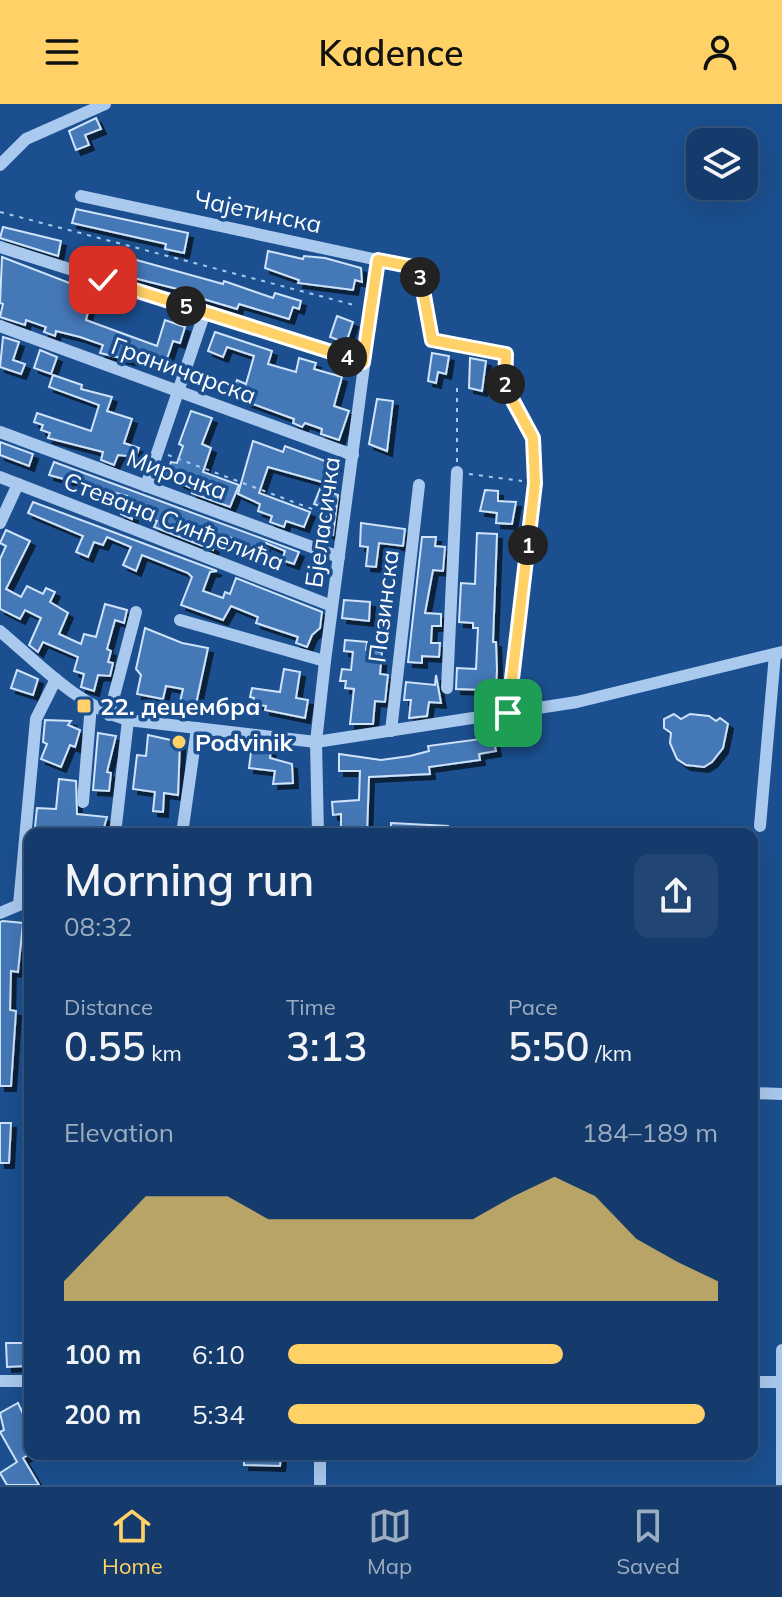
<!DOCTYPE html>
<html lang="en">
<head>
<meta charset="utf-8">
<style>
	body { margin:0; font-family:Mulish,sans-serif; background:#214673; color:#f1f3f6; height:100vh; display:flex; flex-direction:column; font-size:30px; white-space:nowrap }
	* { box-sizing:border-box; margin:0 }
	p { font-size:26px; color:#9dadc1 }
	.icon { flex:none; width:44px; height:44px; fill:none; stroke:currentColor; stroke-width:2; stroke-linecap:round; stroke-linejoin:round }
	.map { position:relative; flex:1; overflow:hidden }
	.panel { position:absolute; left:24px; top:724px; width:734px; height:632px; display:flex; flex-direction:column; background:#143b6b; border-radius:16px; box-shadow:0 8px 32px #0002,0 0 0 2px #33557e }
	.panel>* { flex:none }
	.buttons { position:absolute; left:686px; top:24px; display:grid; gap:16px }
	.buttons a { display:grid; place-items:center; width:72px; height:72px; border-radius:16px; background:#143b6b; box-shadow:0 8px 32px #0002,0 0 0 2px #33557e; font-size:40px }
	.pin { position:absolute; display:grid; place-items:center; width:68px; height:68px; color:#fff; margin:-34px; border-radius:16px; box-shadow:0 4px 12px #0006 }
	.km { position:absolute; width:40px; height:40px; margin:-20px; border-radius:50%; background:#222; color:#fff; font-size:22px; line-height:40px; text-align:center }
	.round { display:grid; place-items:center; flex:none; width:84px; height:84px; border-radius:16px; background:#214673 }
	.head { display:flex; align-items:center; justify-content:space-between; height:136px; padding:0 40px }
	h1 { font-size:44px; font-weight:600; line-height:60px }
	.stats { display:grid; grid-template-columns:repeat(3,1fr); gap:12px; height:136px; padding:8px 40px }
	.stats div { display:grid; align-content:center }
	.stats b { font-size:40px; font-weight:600 }
	.stats small { font-size:22px; font-weight:400 }
	.stats p { font-size:22px }
	.chart { height:224px; padding:16px 40px }
	.chart p { display:flex; justify-content:space-between }
	.chart svg { width:100%; height:144px; margin-top:8px; fill:#ffd166; opacity:.7 }
	ul { padding:0 40px; list-style:none; font-size:26px }
	li { display:grid; grid-template-columns:128px 96px 1fr; align-items:center; height:60px }
	li i { height:20px; border-radius:10px; background:#ffd166 }
	header { display:flex; justify-content:space-between; align-items:center; height:104px; padding:0 40px; background:#ffd166; color:#111; font-size:36px; font-weight:600 }
	.menu { display:flex; justify-content:space-around; align-items:center; height:112px; border-top:2px solid #33557e; background:#143b6b; font-size:22px; color:#9dadc1 }
	.menu a { display:grid; justify-items:center; gap:4px }
	.menu .active { color:#ffd166 }
	.map>svg:first-child { display:block }
	.building { fill:#4478b7; stroke:#cfe3fa; stroke-width:2; filter:url(#shadow) }
	.lines { fill:none; stroke-linecap:round; stroke-linejoin:round }
	.path { stroke:#a9c9ee; stroke-width:2; stroke-dasharray:4 6; stroke-linecap:butt }
	.minor { stroke:#a9c9ee; stroke-width:12 }
	.route-casing { stroke:#fff; stroke-width:16 }
	.route { stroke:#ffd166; stroke-width:10 }
	.poi-dot { fill:#ffd166; stroke:#1b4f8f; stroke-width:3 }
	.labels { text-anchor:middle; dominant-baseline:central; stroke-width:7; stroke-linejoin:round; paint-order:stroke }
	.street-label { font-size:24px; fill:#fff; stroke:#1b4f8f }
	.poi-label { font-size:24px; font-weight:bold; fill:#fff; stroke:#1b4f8f; text-anchor:start }
</style>
</head>
<body>
<header><svg class="icon" aria-label="menu" viewBox="0 0 24 24"><path d="M4 6h16M4 12h16M4 18h16"/></svg>Kadence<svg class="icon" aria-label="person" viewBox="0 0 24 24"><circle cx="12" cy="8" r="4"/><path d="M4 21q1-7 8-7t8 7"/></svg></header>
<div class="map">
<svg width="782" height="1381" viewBox="0 0 782 1381">
	<defs>
		<filter id="shadow"><feDropShadow dx="5" dy="5" stdDeviation="0" flood-color="#0009"/></filter>
	</defs>
	<rect width="100%" height="100%" fill="#1b4f8f"/>
	<g class="building">
		<path d="M 96,14 L 101,25 L 85,31 L 89,41 L 76,46 L 69,27 Z"/>
		<path d="M 76,105 L 188,129 L 184,149 L 165,145 L 166,140 L 72,119 Z"/>
		<path d="M 3,123 L 61,137 L 58,152 L 0,134 Z"/>
		<path d="M 268,147 L 303,155 L 304,152 L 325,154 L 361,164 L 362,178 L 355,176 L 353,186 L 298,179 L 299,176 L 265,164 Z"/>
		<path d="M 115,150 L 223,180 L 224,177 L 273,194 L 275,189 L 301,197 L 299,205 L 293,203 L 289,215 L 239,200 L 237,205 L 200,194 L 201,191 L 110,168 Z"/>
		<path d="M 2,153 L 93,188 L 86,216 L 157,242 L 165,216 L 185,223 L 180,239 L 173,237 L 166,258 L 141,250 L 138,258 L 100,249 L 103,241 L 80,233 L 56,227 L 55,232 L 44,228 L 46,223 L 26,216 L 25,221 L 0,213 L 3,200 L 0,199 Z"/>
		<path d="M 337,212 L 353,218 L 346,239 L 330,233 Z"/>
		<path d="M 215,228 L 272,247 L 268,260 L 296,268 L 299,254 L 316,259 L 314,265 L 342,273 L 334,302 L 349,307 L 339,336 L 321,330 L 322,325 L 305,319 L 302,323 L 293,319 L 294,315 L 231,292 L 237,276 L 246,280 L 254,252 L 227,243 L 223,253 L 208,247 Z"/>
		<path d="M 3,233 L 19,238 L 13,256 L 25,260 L 21,270 L 0,263 Z"/>
		<path d="M 40,246 L 57,253 L 51,270 L 34,264 Z"/>
		<path d="M 432,249 L 449,252 L 446,270 L 438,268 L 436,279 L 428,277 Z"/>
		<path d="M 470,254 L 486,257 L 482,287 L 469,284 Z"/>
		<path d="M 53,271 L 82,281 L 81,285 L 112,293 L 107,307 L 132,315 L 124,339 L 139,344 L 136,353 L 118,351 L 114,361 L 101,356 L 103,348 L 48,334 L 50,329 L 41,326 L 43,321 L 34,318 L 37,309 L 91,327 L 99,301 L 49,283 Z"/>
		<path d="M 377,295 L 393,297 L 387,347 L 369,340 Z"/>
		<path d="M 191,307 L 212,314 L 202,340 L 211,344 L 203,368 L 239,381 L 230,403 L 192,389 L 193,385 L 166,372 L 171,358 L 177,359 L 183,342 L 179,340 Z"/>
		<path d="M 253,337 L 283,348 L 285,342 L 336,361 L 329,380 L 268,363 L 259,389 L 310,408 L 304,423 L 286,417 L 284,423 L 270,418 L 272,412 L 258,407 L 260,400 L 238,390 Z"/>
		<path d="M 0,338 L 33,350 L 29,362 L 0,351 Z"/>
		<path d="M 54,358 L 299,448 L 294,460 L 282,456 L 285,447 L 266,439 L 263,447 L 229,433 L 223,439 L 216,437 L 213,446 L 154,423 L 157,417 L 134,408 L 132,415 L 121,410 L 127,392 L 49,371 Z"/>
		<path d="M 320,385 L 338,391 L 333,431 L 322,427 L 329,406 L 314,400 Z"/>
		<path d="M 485,386 L 498,387 L 498,397 L 516,398 L 512,420 L 496,419 L 497,409 L 480,407 Z"/>
		<path d="M 33,398 L 217,467 L 210,468 L 203,487 L 223,494 L 225,488 L 230,490 L 236,474 L 322,508 L 320,524 L 312,531 L 307,543 L 296,539 L 298,533 L 256,519 L 258,513 L 231,502 L 223,516 L 181,501 L 192,473 L 188,469 L 142,451 L 136,467 L 123,461 L 131,443 L 107,433 L 103,441 L 94,438 L 88,453 L 76,448 L 83,432 L 28,409 Z"/>
		<path d="M 361,419 L 405,425 L 403,442 L 379,439 L 376,463 L 366,462 L 368,443 L 360,442 Z"/>
		<path d="M 6,426 L 30,437 L 6,485 L 21,493 L 27,482 L 43,490 L 46,484 L 55,488 L 50,498 L 68,509 L 59,530 L 81,540 L 84,530 L 96,533 L 105,500 L 127,506 L 124,519 L 115,516 L 107,545 L 111,547 L 108,558 L 113,559 L 110,572 L 98,571 L 94,587 L 81,583 L 84,570 L 74,567 L 78,553 L 43,538 L 38,548 L 29,541 L 41,514 L 25,506 L 20,515 L 0,505 L 0,455 L 6,442 L 0,439 Z"/>
		<path d="M 477,429 L 497,430 L 493,538 L 496,538 L 497,566 L 495,601 L 484,600 L 485,586 L 456,585 L 457,564 L 476,565 L 478,524 L 473,524 L 473,519 L 459,518 L 461,479 L 475,480 Z"/>
		<path d="M 422,433 L 436,433 L 435,442 L 445,443 L 443,467 L 433,466 L 425,509 L 441,510 L 441,522 L 432,522 L 431,539 L 440,539 L 439,553 L 422,552 L 422,559 L 408,558 Z"/>
		<path d="M 344,496 L 370,498 L 369,517 L 342,514 Z"/>
		<path d="M 145,524 L 182,539 L 208,544 L 195,605 L 179,602 L 183,585 L 166,582 L 163,595 L 137,590 L 141,571 L 136,565 Z"/>
		<path d="M 345,536 L 367,538 L 366,546 L 382,548 L 380,570 L 388,571 L 385,598 L 375,597 L 373,620 L 350,620 L 354,585 L 345,584 L 346,577 L 340,577 L 342,565 L 351,566 L 353,548 L 344,547 Z"/>
		<path d="M 284,565 L 300,568 L 296,594 L 308,596 L 305,614 L 265,606 L 266,602 L 253,600 L 254,594 L 250,593 L 252,584 L 280,588 Z"/>
		<path d="M 17,566 L 38,575 L 33,591 L 11,584 Z"/>
		<path d="M 436,571 L 441,599 L 429,598 L 427,612 L 409,614 L 411,596 L 404,596 L 406,578 L 435,581 Z"/>
		<path d="M 674,610 L 681,615 L 690,610 L 709,612 L 716,617 L 720,614 L 728,620 L 723,644 L 712,658 L 704,663 L 686,661 L 677,655 L 670,639 L 671,629 L 664,624 L 664,615 Z"/>
		<path d="M 45,616 L 71,617 L 68,621 L 80,626 L 75,643 L 70,641 L 61,663 L 41,655 L 47,640 L 43,638 Z"/>
		<path d="M 491,624 L 496,647 L 479,650 L 480,656 L 429,663 L 430,670 L 369,673 L 367,730 L 341,730 L 341,710 L 333,711 L 332,698 L 359,696 L 360,667 L 339,667 L 339,650 L 381,656 L 410,652 L 429,647 L 428,642 L 481,635 L 480,626 Z"/>
		<path d="M 98,629 L 116,632 L 107,668 L 111,669 L 109,687 L 93,686 Z"/>
		<path d="M 148,631 L 180,638 L 178,691 L 164,689 L 163,708 L 153,707 L 155,688 L 133,685 L 137,651 L 146,652 Z"/>
		<path d="M 256,642 L 271,644 L 270,654 L 292,660 L 293,679 L 273,680 L 275,667 L 249,664 L 251,648 L 255,649 Z"/>
		<path d="M 59,675 L 76,677 L 77,710 L 107,713 L 102,730 L 42,730 L 42,724 L 35,723 L 37,704 L 56,705 Z"/>
		<path d="M 391,719 L 448,722 L 448,730 L 391,730 Z"/>
		<path d="M 3,817 L 23,819 L 18,868 L 11,867 L 10,906 L 16,907 L 11,982 L 0,982 L 0,818 Z"/>
		<path d="M 0,1019 L 11,1019 L 9,1059 L 0,1059 Z"/>
		<path d="M 6,1239 L 25,1239 L 25,1262 L 7,1263 Z"/>
		<path d="M 18,1299 L 30,1325 L 30,1350 L 23,1354 L 39,1381 L 7,1381 L 0,1369 L 17,1358 L 0,1328 L 4,1326 L 0,1309 Z"/>
		<path d="M 244,1350 L 281,1350 L 280,1362 L 244,1361 Z"/>
	</g>
	<g class="lines">
		<g class="path">
			<path d="M 0,108 L 358,202"/>
			<path d="M 390,158 L 419,164 L 432,236 L 506,250 L 505,282 L 533,334 L 532,366"/>
			<path d="M 168,351 L 331,412"/>
			<path d="M 457,358 L 457,283"/>
			<path d="M 469,370 L 522,377"/>
			<path d="M 752,745 L 756,735"/>
		</g>
		<g class="minor">
			<path d="M 0,61 L 26,35 L 105,0"/>
			<path d="M 81,92 L 378,156 L 325,557 L 316,638 L 318,730"/>
			<path d="M 0,143 L 363,258"/>
			<path d="M 0,222 L 353,351"/>
			<path d="M 0,328 L 339,453"/>
			<path d="M 0,373 L 332,502"/>
			<path d="M 146,382 L 205,208"/>
			<path d="M 0,419 L 18,380"/>
			<path d="M 180,516 L 325,557"/>
			<path d="M 0,527 C 39,560 78,602 128,616 L 316,638 L 577,598 L 782,548"/>
			<path d="M 447,584 L 457,368"/>
			<path d="M 508,609 L 535,379"/>
			<path d="M 109,611 L 136,508"/>
			<path d="M 391,627 L 419,381"/>
			<path d="M 83,698 L 91,601"/>
			<path d="M 760,722 L 775,550"/>
			<path d="M 115,730 L 128,616"/>
			<path d="M 182,730 L 197,624"/>
			<path d="M 0,809 L 19,801 L 36,615 L 56,575"/>
			<path d="M 752,989 L 782,990"/>
			<path d="M 0,1277 L 30,1277"/>
			<path d="M 752,1278 L 782,1278"/>
			<path d="M 320,1381 L 320,1350"/>
			<path d="M 782,1381 L 782,1246"/>
		</g>
	</g>
	<g class="lines">
		<g class="route-casing">
			<path id="route" d="M 103,176 L 363,258 L 378,156 L 419,164 L 432,236 L 506,250 L 505,282 L 533,334 L 535,379 L 508,609"/>
		</g>
		<use href="#route" class="route"/>
	</g>
	<g class="poi-dot">
		<rect x="76" y="594" width="16" height="16" rx="4"/>
		<circle cx="179" cy="638" r="8"/>
	</g>
	<g class="labels">
		<g class="street-label">
			<text transform="translate(258 107) rotate(12)">Чајетинска</text>
			<text transform="translate(184 266) rotate(20)">Граничарска</text>
			<text transform="translate(177 370) rotate(20)">Мирочка</text>
			<text transform="translate(174 417) rotate(21)">Стевана Синђелића</text>
			<text transform="translate(322 418) rotate(-82)">Бјеласичка</text>
			<text transform="translate(383 502) rotate(-83)">Пазинска</text>
		</g>
		<g class="poi-label">
			<text x="100" y="602">22. децембра</text>
			<text x="195" y="638">Podvinik</text>
		</g>
	</g>
</svg>
<div class="buttons">
<a><svg class="icon" aria-label="layers" viewBox="0 0 24 24"><path d="M12 4l9 5-9 5-9-5zM3 14l9 5 9-5"/></svg></a>
</div>
<div class="pin" style="left:508px;top:609px;background:#1e9e55"><svg class="icon" aria-label="arrive" viewBox="0 0 24 24"><path d="M6 21V4h12l-3 4 3 4H6"/></svg></div>
<div class="pin" style="left:103px;top:176px;background:#d93025"><svg class="icon" aria-label="check" viewBox="0 0 24 24"><path d="M5 12l5 5 9-10"/></svg></div>
<b class="km" style="left:528px;top:441px">1</b>
<b class="km" style="left:505px;top:280px">2</b>
<b class="km" style="left:420px;top:173px">3</b>
<b class="km" style="left:347px;top:253px">4</b>
<b class="km" style="left:186px;top:202px">5</b>
<section class="panel">
<div class="head"><div><h1>Morning run</h1><p>08:32</p></div><a class="round"><svg class="icon" aria-label="share" viewBox="0 0 24 24"><path d="M12 15V3M7 8l5-5 5 5M5 13v7h14v-7"/></svg></a></div>
<div class="stats">
<div><p>Distance</p><b>0.55<small> km</small></b></div>
<div><p>Time</p><b>3:13</b></div>
<div><p>Pace</p><b>5:50<small> /km</small></b></div>
</div>
<div class="chart"><p><span>Elevation</span>184–189 m</p>
<svg viewBox="0 0 160 44" preserveAspectRatio="none"><path d="M0 44V38L10 25L20 12L30 12L40 12L50 19L60 19L70 19L80 19L90 19L100 19L110 12L120 6L130 12L140 25L150 32L160 38V44z"/></svg>
</div>
<ul>
<li><b>100 m</b>6:10<i style="width:64%"></i></li>
<li><b>200 m</b>5:34<i style="width:97%"></i></li>
</ul>
</section>
</div>
<nav class="menu">
<a class="active"><svg class="icon" aria-label="home" viewBox="0 0 24 24"><path d="M3 11l9-7 9 7M6 9v11h12V9"/></svg>Home</a>
<a><svg class="icon" aria-label="map" viewBox="0 0 24 24"><path d="M3 6l6-2 6 2 6-2v14l-6 2-6-2-6 2zM9 4v14M15 6v14"/></svg>Map</a>
<a><svg class="icon" aria-label="saved" viewBox="0 0 24 24"><path d="M7 4h10v16l-5-4-5 4z"/></svg>Saved</a>
</nav>
</body>
</html>
